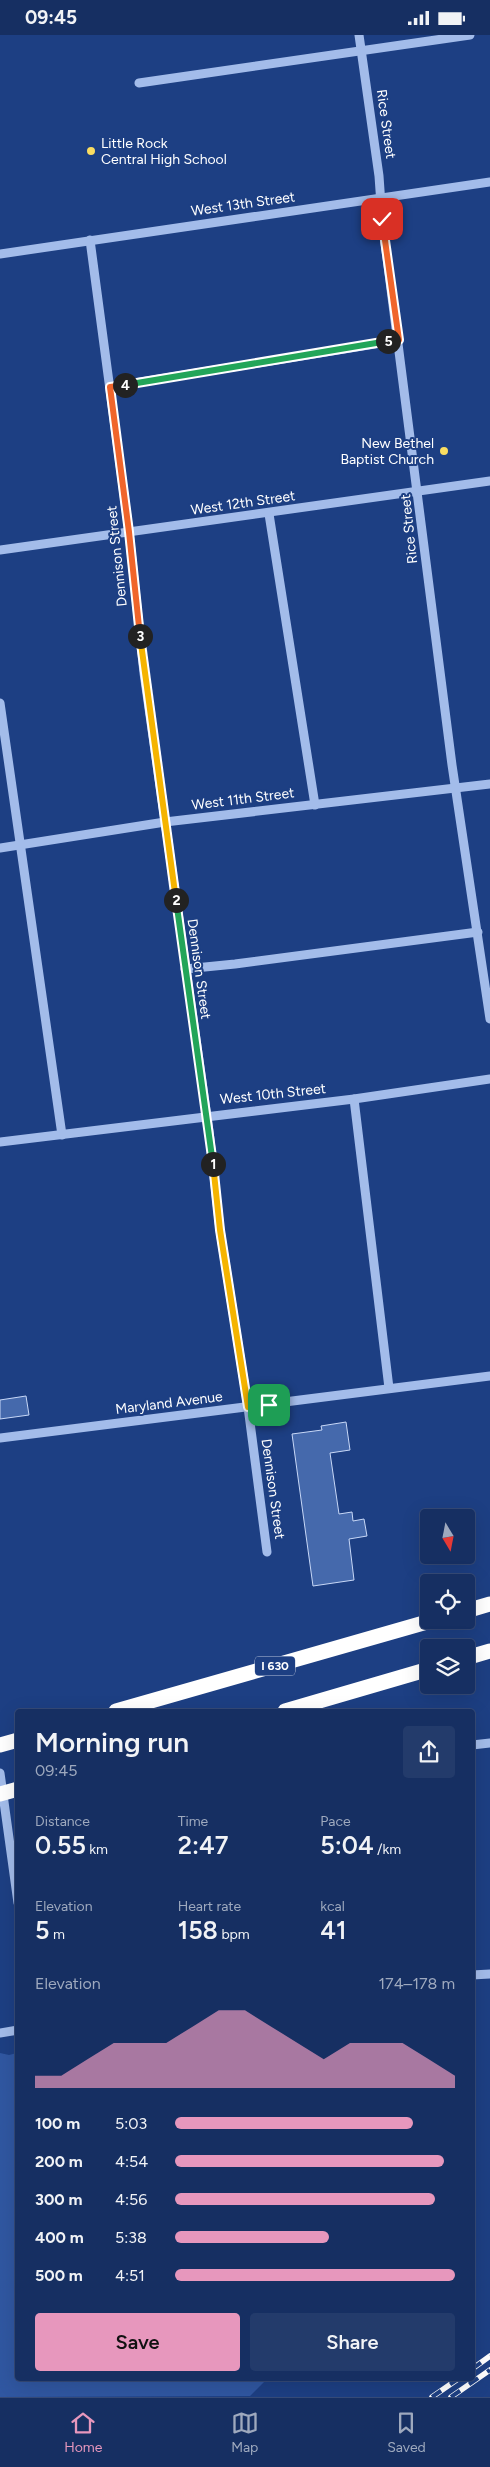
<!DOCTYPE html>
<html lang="en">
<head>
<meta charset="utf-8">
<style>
	body { margin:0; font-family:Figtree,sans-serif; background:#233b6b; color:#f1f3f6; height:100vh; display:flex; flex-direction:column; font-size:19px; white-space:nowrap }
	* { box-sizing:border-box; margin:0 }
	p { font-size:16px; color:#9ea9be }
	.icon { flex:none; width:28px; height:28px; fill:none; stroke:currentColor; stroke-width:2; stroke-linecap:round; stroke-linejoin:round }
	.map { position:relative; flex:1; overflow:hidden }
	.side { position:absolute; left:15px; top:1674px; width:460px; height:672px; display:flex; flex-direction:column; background:#162f62; border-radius:5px; box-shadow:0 5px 20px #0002,0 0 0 1px #354a77 }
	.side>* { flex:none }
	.needle { width:32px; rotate:170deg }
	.controls { position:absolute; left:420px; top:1474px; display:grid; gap:10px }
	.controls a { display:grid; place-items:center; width:55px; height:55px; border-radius:5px; background:#162f62; box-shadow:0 5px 20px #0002,0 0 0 1px #354a77; font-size:25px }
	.pin { position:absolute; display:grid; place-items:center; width:42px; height:42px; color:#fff; margin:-21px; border-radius:10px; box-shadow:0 2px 8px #0006 }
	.km { position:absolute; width:25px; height:25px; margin:-12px; border-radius:50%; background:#222; color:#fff; font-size:14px; line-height:25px; text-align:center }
	.round { display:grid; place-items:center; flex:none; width:52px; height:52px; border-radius:5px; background:#233b6b }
	.head { display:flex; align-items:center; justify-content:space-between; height:85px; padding:0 20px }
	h1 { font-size:28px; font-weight:600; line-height:38px }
	.figures { display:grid; grid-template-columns:repeat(3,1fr); gap:8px; height:85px; padding:5px 20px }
	.figures div { display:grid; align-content:center }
	.figures b { font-size:25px; font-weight:600 }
	.figures small { font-size:14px; font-weight:400 }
	.figures p { font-size:14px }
	.chart { height:140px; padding:10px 20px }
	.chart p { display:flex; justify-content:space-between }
	.chart svg { width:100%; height:90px; margin-top:5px; fill:#e797bd; opacity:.7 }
	.button { display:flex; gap:10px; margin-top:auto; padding:10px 20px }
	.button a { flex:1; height:58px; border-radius:5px; background:#e797bd; color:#111; font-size:20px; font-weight:600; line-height:58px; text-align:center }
	.button a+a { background:#233b6b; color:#f1f3f6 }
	ul { padding:0 20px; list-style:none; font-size:16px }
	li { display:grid; grid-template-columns:80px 60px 1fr; align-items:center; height:38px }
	li i { height:12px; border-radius:6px; background:#e797bd }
	.status { display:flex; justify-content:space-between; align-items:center; height:35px; padding:0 25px; background:#162f62; direction:ltr }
	.status svg { height:14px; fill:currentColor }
	.dock { display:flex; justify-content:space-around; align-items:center; height:70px; border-top:1px solid #354a77; background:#162f62; font-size:14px; color:#9ea9be }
	.dock a { display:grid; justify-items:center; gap:2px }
	.dock .selected { color:#e797bd }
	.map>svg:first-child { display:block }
	.green { fill:#3057a1 }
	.building { fill:#4569ac; stroke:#c8d8f7 }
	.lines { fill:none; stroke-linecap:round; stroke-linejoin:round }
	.minor { stroke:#a3bcea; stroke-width:9 }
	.highway { stroke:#fff; stroke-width:15 }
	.rail-casing { stroke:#fff; stroke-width:5.5 }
	.rail { stroke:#1d3f83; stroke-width:4; stroke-dasharray:11; stroke-linecap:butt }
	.split-1-casing { stroke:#fff; stroke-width:10 }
	.split-2-casing { stroke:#fff; stroke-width:10 }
	.split-3-casing { stroke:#fff; stroke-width:10 }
	.split-4-casing { stroke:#fff; stroke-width:10 }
	.split-5-casing { stroke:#fff; stroke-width:10 }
	.split-6-casing { stroke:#fff; stroke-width:10 }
	.split-1 { stroke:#f5b400; stroke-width:6 }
	.split-2 { stroke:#22a559; stroke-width:6 }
	.split-3 { stroke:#f5b400; stroke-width:6 }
	.split-4 { stroke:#f0652b; stroke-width:6 }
	.split-5 { stroke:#22a559; stroke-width:6 }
	.split-6 { stroke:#f0652b; stroke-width:6 }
	.poi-dot { fill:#fadd61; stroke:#1d3f83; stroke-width:2 }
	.labels { text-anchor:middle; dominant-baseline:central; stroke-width:4; stroke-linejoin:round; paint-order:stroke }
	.shield { fill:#1d3f83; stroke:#bbc5da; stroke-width:1 }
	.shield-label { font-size:12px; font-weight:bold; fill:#fff }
	.street-label { font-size:14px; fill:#fff; stroke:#1d3f83 }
	.poi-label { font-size:14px; fill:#fff; stroke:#1d3f83; text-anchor:start }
</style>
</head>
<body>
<div class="status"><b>09:45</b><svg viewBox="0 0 49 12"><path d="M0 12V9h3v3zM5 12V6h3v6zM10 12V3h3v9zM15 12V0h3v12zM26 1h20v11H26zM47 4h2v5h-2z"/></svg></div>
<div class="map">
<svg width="490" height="2362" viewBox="0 0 490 2362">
	<rect width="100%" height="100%" fill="#1d3f83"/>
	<path class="green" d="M 0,2018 L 9,2020 L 17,2018 L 18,2344 L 267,2344 L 250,2361 L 0,2362 Z"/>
	<g class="building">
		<path d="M 26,1361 L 29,1380 L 0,1384 L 0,1365 Z"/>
		<path d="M 346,1387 L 350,1415 L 330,1418 L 339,1479 L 352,1477 L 353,1486 L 364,1484 L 367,1501 L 349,1504 L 354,1545 L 313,1551 L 292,1399 L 322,1395 L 321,1391 Z"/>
	</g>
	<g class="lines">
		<g class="minor">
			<path d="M 359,0 L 379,141 L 382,184 L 452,730 L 490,984"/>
			<path d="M 139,48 L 470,0"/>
			<path d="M 90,205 L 129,497 L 144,638 L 209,1096 L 220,1195 L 248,1372 L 267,1517"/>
			<path d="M 0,219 L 490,147"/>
			<path d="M 110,352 L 399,305"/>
			<path d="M 269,479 L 315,770"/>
			<path d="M 0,515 L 490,446"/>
			<path d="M 0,668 L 62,1100"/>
			<path d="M 0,813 L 165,787 L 490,749"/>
			<path d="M 185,934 L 235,929 L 478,897"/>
			<path d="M 354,1064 L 389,1353"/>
			<path d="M 0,1107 L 354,1064 L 490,1044"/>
			<path d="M 0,1403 L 490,1341"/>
			<path d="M 472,1710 L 490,1708"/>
			<path d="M 0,1738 L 18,1868"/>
			<path d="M 472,1940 L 490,1939"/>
			<path d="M 0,1998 L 18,1995"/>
		</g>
		<g class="highway">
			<path d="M 466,1576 L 490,1569"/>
			<path d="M 466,1623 L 490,1616"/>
			<path d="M 116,1676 L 434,1585"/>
			<path d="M 285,1676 L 429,1634"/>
			<path d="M 0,1710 L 18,1705"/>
			<path d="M 0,1759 L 18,1754"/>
		</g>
		<g class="rail-casing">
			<g id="rail">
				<path d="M 472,2334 L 490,2321"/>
				<path d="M 432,2362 L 458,2344"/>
				<path d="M 451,2362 L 490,2335"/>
			</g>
		</g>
		<use href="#rail" class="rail"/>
	</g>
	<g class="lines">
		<g class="split-1-casing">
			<path id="split-1" d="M 213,1129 L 220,1195 L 248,1372 L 269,1370"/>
		</g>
		<g class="split-2-casing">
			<path id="split-2" d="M 176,865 L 213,1129"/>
		</g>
		<g class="split-3-casing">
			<path id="split-3" d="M 140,601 L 176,865"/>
		</g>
		<g class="split-4-casing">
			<path id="split-4" d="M 125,350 L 110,352 L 129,497 L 140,601"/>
		</g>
		<g class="split-5-casing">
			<path id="split-5" d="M 125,350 L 388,306"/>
		</g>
		<g class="split-6-casing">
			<path id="split-6" d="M 382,184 L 399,305 L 388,306"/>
		</g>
		<use href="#split-1" class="split-1"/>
		<use href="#split-2" class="split-2"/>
		<use href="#split-3" class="split-3"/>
		<use href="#split-4" class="split-4"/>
		<use href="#split-5" class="split-5"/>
		<use href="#split-6" class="split-6"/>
	</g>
	<g class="poi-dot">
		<circle cx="91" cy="116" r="5"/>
		<circle cx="444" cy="416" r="5"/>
	</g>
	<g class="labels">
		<rect class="shield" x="255" y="1621.5" width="40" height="19" rx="4"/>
		<g class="shield-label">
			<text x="275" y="1631">I 630</text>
		</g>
		<g class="street-label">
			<text transform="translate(386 89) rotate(82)">Rice Street</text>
			<text transform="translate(243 169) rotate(-8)">West 13th Street</text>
			<text transform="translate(243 468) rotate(-8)">West 12th Street</text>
			<text transform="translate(409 494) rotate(-96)">Rice Street</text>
			<text transform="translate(117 521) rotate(-96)">Dennison Street</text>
			<text transform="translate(243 764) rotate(-7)">West 11th Street</text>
			<text transform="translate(199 934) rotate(82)">Dennison Street</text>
			<text transform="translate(273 1059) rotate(-6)">West 10th Street</text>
			<text transform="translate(169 1368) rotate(-7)">Maryland Avenue</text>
			<text transform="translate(273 1454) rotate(82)">Dennison Street</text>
		</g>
		<g class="poi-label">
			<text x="101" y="108">Little Rock<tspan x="101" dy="16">Central High School</tspan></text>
			<text x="434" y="408" text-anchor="end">New Bethel<tspan x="434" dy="16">Baptist Church</tspan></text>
		</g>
	</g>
</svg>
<div class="controls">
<a><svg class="needle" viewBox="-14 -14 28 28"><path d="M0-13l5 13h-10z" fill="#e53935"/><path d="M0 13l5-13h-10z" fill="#9ea9be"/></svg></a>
<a><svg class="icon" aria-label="locate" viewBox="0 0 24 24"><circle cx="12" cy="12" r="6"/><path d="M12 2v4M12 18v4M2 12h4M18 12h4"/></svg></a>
<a><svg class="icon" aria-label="layers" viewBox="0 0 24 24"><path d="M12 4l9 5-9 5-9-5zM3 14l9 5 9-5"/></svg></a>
</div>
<div class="pin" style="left:269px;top:1370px;background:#1e9e55"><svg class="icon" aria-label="arrive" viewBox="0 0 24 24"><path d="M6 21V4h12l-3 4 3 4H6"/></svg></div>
<div class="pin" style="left:382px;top:184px;background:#d93025"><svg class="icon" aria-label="check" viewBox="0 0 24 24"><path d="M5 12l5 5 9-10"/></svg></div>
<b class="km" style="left:213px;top:1129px">1</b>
<b class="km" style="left:176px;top:865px">2</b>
<b class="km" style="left:140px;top:601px">3</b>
<b class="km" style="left:125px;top:350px">4</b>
<b class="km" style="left:388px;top:306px">5</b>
<section class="side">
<div class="head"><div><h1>Morning run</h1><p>09:45</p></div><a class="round"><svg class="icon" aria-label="share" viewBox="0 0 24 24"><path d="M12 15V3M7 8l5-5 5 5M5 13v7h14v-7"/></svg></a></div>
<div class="figures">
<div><p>Distance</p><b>0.55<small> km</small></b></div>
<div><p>Time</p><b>2:47</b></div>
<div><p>Pace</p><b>5:04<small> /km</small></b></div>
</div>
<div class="figures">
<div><p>Elevation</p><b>5<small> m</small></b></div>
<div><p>Heart rate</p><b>158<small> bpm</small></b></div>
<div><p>kcal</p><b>41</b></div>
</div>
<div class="chart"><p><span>Elevation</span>174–178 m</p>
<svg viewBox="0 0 160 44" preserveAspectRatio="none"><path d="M0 44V38L10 38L20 30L30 22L40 22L50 22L60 14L70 6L80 6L90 14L100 22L110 30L120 22L130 22L140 22L150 30L160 38V44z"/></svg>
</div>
<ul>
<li><b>100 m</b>5:03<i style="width:85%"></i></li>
<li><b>200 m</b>4:54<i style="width:96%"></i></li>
<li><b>300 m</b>4:56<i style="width:93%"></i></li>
<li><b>400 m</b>5:38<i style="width:55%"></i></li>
<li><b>500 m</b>4:51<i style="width:100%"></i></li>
</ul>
<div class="button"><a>Save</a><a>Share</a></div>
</section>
</div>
<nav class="dock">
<a class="selected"><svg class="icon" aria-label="home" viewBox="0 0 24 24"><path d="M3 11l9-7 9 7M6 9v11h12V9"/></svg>Home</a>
<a><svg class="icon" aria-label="map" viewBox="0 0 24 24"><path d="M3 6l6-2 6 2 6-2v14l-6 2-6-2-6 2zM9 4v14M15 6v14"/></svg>Map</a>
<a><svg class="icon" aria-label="saved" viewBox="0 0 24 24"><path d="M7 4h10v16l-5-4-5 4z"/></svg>Saved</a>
</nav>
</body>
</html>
